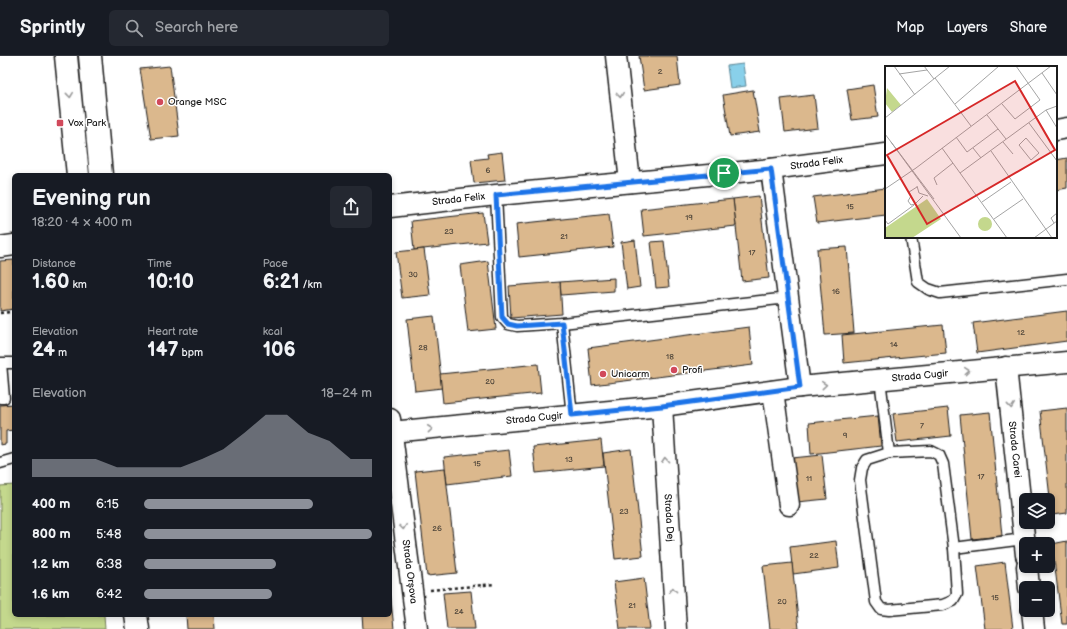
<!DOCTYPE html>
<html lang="en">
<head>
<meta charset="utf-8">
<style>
	body { margin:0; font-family:"Balsamiq Sans",sans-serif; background:#242831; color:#f1f3f6; height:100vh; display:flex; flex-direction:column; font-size:15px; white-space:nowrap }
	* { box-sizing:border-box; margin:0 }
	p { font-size:13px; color:#9ea1a6 }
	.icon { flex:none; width:22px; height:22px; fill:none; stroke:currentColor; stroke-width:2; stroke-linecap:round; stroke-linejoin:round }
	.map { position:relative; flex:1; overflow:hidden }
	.panel { position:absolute; left:12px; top:117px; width:380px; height:444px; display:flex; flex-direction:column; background:#171b24; border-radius:6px; box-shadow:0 2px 6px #0003 }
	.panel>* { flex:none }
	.buttons { position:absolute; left:1019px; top:437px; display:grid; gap:8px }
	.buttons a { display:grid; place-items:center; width:36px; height:36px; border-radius:6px; background:#171b24; box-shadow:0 2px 6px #0003; font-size:20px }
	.pin { position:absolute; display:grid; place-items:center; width:34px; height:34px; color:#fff; margin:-17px; border:2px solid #fff; border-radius:50%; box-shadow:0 1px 4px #0007 }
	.round { display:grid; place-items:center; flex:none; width:42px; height:42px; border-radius:6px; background:#242831 }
	.headline { display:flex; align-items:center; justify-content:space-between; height:68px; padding:0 20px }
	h1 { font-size:22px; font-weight:700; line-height:30px }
	.figures { display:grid; grid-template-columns:repeat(3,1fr); gap:6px; height:68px; padding:4px 20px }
	.figures div { display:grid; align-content:center }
	.figures b { font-size:20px; font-weight:700 }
	.figures small { font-size:11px; font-weight:400 }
	.figures p { font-size:11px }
	.chart { height:112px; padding:8px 20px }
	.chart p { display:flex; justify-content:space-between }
	.chart svg { width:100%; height:72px; margin-top:4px; fill:#8c9099; opacity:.7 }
	ul { padding:0 20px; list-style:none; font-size:13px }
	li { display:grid; grid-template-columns:64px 48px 1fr; align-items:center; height:30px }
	li i { height:10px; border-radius:5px; background:#8c9099 }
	header { display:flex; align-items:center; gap:24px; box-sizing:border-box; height:56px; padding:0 20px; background:#171b24; border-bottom:1px solid #363941 }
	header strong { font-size:19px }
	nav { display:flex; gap:22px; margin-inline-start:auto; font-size:14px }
	.search { width:280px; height:36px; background:#242831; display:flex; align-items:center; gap:10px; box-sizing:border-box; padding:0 14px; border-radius:6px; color:#9ea1a6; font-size:15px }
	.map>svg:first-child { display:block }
	.green { fill:#c4d88d; stroke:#707a54 }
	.water { fill:#89d0ea; stroke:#5d8898 }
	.building { fill:#dbb88d; stroke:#1c1c1c }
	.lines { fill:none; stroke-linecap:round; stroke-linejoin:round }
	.lane-casing { stroke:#1c1c1c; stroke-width:13 }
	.street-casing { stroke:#1c1c1c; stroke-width:23 }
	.primary-casing { stroke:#1c1c1c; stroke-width:25 }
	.path { stroke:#1c1c1c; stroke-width:2.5; stroke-dasharray:3 3; stroke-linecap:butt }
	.lane { stroke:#fff; stroke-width:10 }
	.street { stroke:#fff; stroke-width:20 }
	.primary { stroke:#fff; stroke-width:22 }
	.oneway { stroke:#999 }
	.route-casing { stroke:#fff; stroke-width:8 }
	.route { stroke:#1a73e8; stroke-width:5 }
	.poi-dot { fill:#d1495b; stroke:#fff; stroke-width:1.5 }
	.labels { text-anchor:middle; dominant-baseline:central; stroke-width:3; stroke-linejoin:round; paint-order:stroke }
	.number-label { font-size:8px; fill:#4c4338 }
	.poi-label { font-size:10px; fill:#1c1c1c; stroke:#fff; text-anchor:start }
	.street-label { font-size:10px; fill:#1c1c1c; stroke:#fff }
	.inset-road { fill:none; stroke:#a4a4a4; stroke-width:1 }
	.view { fill:#d62828; fill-opacity:0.15; stroke:#d62828; stroke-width:2 }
	.inset-edge { fill:none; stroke:#1c1c1c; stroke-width:2 }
</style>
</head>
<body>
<header>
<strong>Sprintly</strong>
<div class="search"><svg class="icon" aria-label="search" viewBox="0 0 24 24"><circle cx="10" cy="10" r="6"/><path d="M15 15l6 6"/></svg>Search here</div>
<nav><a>Map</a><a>Layers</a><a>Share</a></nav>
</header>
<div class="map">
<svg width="1067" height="573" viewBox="0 0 1067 573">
	<rect width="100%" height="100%" fill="#fff"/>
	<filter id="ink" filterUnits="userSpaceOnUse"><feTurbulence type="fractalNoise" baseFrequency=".025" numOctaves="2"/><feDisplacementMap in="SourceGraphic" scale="8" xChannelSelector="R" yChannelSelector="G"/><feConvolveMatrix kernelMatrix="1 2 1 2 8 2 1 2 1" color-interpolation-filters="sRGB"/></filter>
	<g filter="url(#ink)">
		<path class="green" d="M 14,429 L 14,559 L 104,559 L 105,573 L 0,573 L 0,430 Z"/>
		<path class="water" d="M 743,8 L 746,30 L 730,32 L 727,10 Z"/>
		<g class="building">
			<path d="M 639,0 L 677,0 L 680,29 L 644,34 Z"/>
			<path d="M 170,10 L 179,80 L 151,83 L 140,13 Z"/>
			<path d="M 873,29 L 878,61 L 852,64 L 847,33 Z"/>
			<path d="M 753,34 L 760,76 L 730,80 L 723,39 Z"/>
			<path d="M 814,39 L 818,72 L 785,76 L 781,43 Z"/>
			<path d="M 502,96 L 505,124 L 474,127 L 471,104 L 488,102 L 487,98 Z"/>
			<path d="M 1067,102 L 1067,132 L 1056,134 L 1056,104 Z"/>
			<path d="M 886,132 L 886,159 L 817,167 L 813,141 Z"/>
			<path d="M 759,140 L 769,222 L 742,225 L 733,143 Z"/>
			<path d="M 733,143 L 736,170 L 644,180 L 641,153 Z"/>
			<path d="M 483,157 L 487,186 L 414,194 L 411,165 Z"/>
			<path d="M 609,158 L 613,191 L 519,201 L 516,168 Z"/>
			<path d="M 635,184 L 640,231 L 627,233 L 621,186 Z"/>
			<path d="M 664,185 L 669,231 L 656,232 L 651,186 Z"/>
			<path d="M 847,191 L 854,277 L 825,279 L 817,193 Z"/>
			<path d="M 424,193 L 430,239 L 402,242 L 396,196 Z"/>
			<path d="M 14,204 L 14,253 L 0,255 L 0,205 Z"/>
			<path d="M 488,205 L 496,273 L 468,276 L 460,209 Z"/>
			<path d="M 614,222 L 614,235 L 561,239 L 560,226 Z"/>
			<path d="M 560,226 L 562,258 L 511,262 L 509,230 Z"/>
			<path d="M 1067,255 L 1067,285 L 977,297 L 973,267 Z"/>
			<path d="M 434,260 L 442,332 L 415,335 L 407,263 Z"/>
			<path d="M 943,269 L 946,297 L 844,307 L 842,279 Z"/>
			<path d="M 749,271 L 753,309 L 592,329 L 588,292 Z"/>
			<path d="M 538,308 L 541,337 L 443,347 L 440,318 Z"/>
			<path d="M 14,348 L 14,374 L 6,375 L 6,388 L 0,389 L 0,349 Z"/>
			<path d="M 948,352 L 951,380 L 897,386 L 893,358 Z"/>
			<path d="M 1067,352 L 1067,457 L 1052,459 L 1040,355 Z"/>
			<path d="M 990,356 L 1002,480 L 972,483 L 960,359 Z"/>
			<path d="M 878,360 L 881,390 L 811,398 L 809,367 Z"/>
			<path d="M 601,384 L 604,410 L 536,417 L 533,391 Z"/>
			<path d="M 631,393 L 643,500 L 615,503 L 603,397 Z"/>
			<path d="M 509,394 L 512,420 L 447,428 L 444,401 Z"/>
			<path d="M 822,399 L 827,443 L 797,446 L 792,402 Z"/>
			<path d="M 445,412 L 457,517 L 427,520 L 415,415 Z"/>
			<path d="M 836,485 L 839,512 L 793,518 L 790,491 Z"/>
			<path d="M 1067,485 L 1067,568 L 1062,568 L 1052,488 Z"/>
			<path d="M 1005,506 L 1013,573 L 985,573 L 977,510 Z"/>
			<path d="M 792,507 L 799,573 L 770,573 L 763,510 Z"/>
			<path d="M 644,522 L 650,573 L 620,573 L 614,526 Z"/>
			<path d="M 390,534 L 394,573 L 363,573 L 362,559 L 390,559 Z"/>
			<path d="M 471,535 L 475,573 L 447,573 L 443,537 Z"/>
			<path d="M 186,559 L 214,559 L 215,573 L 187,573 Z"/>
		</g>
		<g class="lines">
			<g class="lane-casing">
				<g id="lane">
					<path d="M 496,139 L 502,261 L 508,268 L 517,270 L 562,267 L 788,242"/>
					<path d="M 911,181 L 918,226 L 928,233 L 940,237 L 1067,223"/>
					<path d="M 562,267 L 572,359"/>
					<path d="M 880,323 L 889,397"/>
					<path d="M 0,342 L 4,342 L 1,307 L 14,307"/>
					<path d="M 931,395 L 939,399 L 943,408 L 954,492 L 957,538 L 953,545 L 943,549 L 889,554 L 881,553 L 876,546 L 860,424 L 862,412 L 867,404 L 889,397 Z"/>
					<path d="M 0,407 L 14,403"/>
					<path d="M 954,492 L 1024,483"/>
				</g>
			</g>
			<g class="street-casing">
				<g id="street">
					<path d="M 616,0 L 630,126"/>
					<path d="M 1056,74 L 1067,72"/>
					<path d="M 771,113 L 800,331"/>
					<path id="s1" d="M 390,151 L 496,139 L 771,113 L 886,98"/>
					<path d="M 0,191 L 14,189"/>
					<path id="s2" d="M 1006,311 L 1026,499"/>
					<path d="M 773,335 L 789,449"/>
					<path id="s3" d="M 662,350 L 676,573"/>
					<path id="s4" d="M 390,363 L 417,573"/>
					<path id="s5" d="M 391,376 L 662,350 L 800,331 L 1067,306"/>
					<path d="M 1027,510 L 1029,532"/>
					<path d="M 1032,554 L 1034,573"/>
				</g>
			</g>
			<g class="primary-casing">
				<g id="primary">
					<path d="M 66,0 L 78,119"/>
					<path d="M 90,0 L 101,119"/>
					<path d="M 136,559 L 138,573"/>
				</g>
			</g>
			<g class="path">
				<path d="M 0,257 L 14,256"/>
				<path d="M 430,534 L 495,528"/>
			</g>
			<use href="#lane" class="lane"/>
			<use href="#street" class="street"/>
			<use href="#primary" class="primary"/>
		</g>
		<defs><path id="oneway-chevron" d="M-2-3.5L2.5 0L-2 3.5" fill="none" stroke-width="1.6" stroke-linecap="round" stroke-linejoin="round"/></defs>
		<g class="oneway">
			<use href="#oneway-chevron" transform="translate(70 39) rotate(84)"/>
			<use href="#oneway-chevron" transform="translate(620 39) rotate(84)"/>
			<use href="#oneway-chevron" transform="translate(967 315) rotate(-5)"/>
			<use href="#oneway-chevron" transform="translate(824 329) rotate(-5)"/>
			<use href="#oneway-chevron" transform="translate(1011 350) rotate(84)"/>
			<use href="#oneway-chevron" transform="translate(430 373) rotate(-6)"/>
			<use href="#oneway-chevron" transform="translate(665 404) rotate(-94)"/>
			<use href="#oneway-chevron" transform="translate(403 471) rotate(83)"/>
			<use href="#oneway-chevron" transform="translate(673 534) rotate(-94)"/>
		</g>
	</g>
	<g class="lines" filter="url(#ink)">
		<g class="route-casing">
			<path id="route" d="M 771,113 L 800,331 L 662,350 L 572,359 L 562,267 L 517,270 L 508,268 L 502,261 L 496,139 Z"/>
		</g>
		<use href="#route" class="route"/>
	</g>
	<g class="poi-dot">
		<circle cx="160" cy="46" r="4"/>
		<rect x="56" y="63" width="8" height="8" rx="2"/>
		<circle cx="674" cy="314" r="4"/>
		<circle cx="603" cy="318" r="4"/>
	</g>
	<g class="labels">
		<g class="number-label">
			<text x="660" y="15">2</text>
			<text x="488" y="114">6</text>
			<text x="850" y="150">15</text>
			<text x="689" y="161">19</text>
			<text x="449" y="175">23</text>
			<text x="564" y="180">21</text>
			<text x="752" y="196">17</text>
			<text x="413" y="218">30</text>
			<text x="836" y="235">16</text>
			<text x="1021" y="276">12</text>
			<text x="894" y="288">14</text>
			<text x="423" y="291">28</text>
			<text x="670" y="300">18</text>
			<text x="490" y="325">20</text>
			<text x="922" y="369">7</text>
			<text x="845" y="379">9</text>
			<text x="569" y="403">13</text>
			<text x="477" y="407">15</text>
			<text x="981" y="420">17</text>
			<text x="809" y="422">11</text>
			<text x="624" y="455">23</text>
			<text x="437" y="472">26</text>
			<text x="814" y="499">22</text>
			<text x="995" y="541">15</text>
			<text x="782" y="545">20</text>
			<text x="632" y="549">21</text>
			<text x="459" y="555">24</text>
		</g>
		<g class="poi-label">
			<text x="168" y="46">Orange MSC</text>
			<text x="68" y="67">Vox Park</text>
			<text x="682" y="314">Profi</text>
			<text x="611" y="318">Unicarm</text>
		</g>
		<g class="street-label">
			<text stroke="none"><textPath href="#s1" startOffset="429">Strada Felix</textPath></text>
			<text stroke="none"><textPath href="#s1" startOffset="69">Strada Felix</textPath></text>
			<text stroke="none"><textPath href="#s5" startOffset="532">Strada Cugir</textPath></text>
			<text stroke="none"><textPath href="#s5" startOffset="144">Strada Cugir</textPath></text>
			<text stroke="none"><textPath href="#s2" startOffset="83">Strada Carei</textPath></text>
			<text stroke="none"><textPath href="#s3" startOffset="112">Strada Dej</textPath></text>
			<text stroke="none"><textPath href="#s4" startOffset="154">Strada Orșova</textPath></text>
		</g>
	</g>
	<g transform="translate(885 10)">
		<rect width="172" height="172" fill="#fff"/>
		<path d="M 2,22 L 16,39 L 7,46 L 0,37 ZM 42,133 L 56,153 L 27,172 L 0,172 L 0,162 ZM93 158a7 7 0 1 1 14 0a7 7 0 1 1-14 0Z" fill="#c4d88d"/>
		<path class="inset-road" d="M 9,0 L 30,29M 39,0 L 49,13M 157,7 L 172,29M 14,8 L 42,4M 50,12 L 86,60M 70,38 L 114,0M 117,38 L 130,53 L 155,34 L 131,0M 161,44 L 172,62M 102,49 L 121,73M 0,52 L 65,0M 144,57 L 172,95M 0,68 L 49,133M 71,71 L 82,86 L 113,63M 141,72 L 154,87 L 146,94 L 134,79 ZM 6,76 L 76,172M 118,76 L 128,88M 57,82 L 122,172M 88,82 L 96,92M 106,85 L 167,172M 75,107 L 161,44 L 172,40M 52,119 L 49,112 L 68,97M 32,120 L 34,127 L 43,130M 32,121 L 24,126 L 26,130 L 23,135 L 26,139 L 30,138 L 38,130M 0,123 L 31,102 L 166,0M 97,136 L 126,116M 109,153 L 138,133M 0,154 L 3,158 L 29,139M 169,157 L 166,152 L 172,147M 149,172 L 172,155"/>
		<path class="view" d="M 130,15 L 170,84 L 42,158 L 2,89 Z"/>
		<rect width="172" height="172" class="inset-edge"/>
	</g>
</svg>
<div class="buttons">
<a><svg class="icon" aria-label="layers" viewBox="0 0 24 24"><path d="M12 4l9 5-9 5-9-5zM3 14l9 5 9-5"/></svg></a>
<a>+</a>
<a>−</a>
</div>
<div class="pin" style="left:724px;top:117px;background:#1e9e55"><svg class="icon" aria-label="arrive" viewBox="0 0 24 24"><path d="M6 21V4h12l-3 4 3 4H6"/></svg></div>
<section class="panel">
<div class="headline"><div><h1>Evening run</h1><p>18:20 · 4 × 400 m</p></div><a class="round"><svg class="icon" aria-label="share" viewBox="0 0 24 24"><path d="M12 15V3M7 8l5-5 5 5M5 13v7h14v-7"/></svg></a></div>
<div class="figures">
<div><p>Distance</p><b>1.60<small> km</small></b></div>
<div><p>Time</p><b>10:10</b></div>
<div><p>Pace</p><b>6:21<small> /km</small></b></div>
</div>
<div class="figures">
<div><p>Elevation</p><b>24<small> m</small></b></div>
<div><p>Heart rate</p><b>147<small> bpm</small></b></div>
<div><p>kcal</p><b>106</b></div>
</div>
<div class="chart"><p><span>Elevation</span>18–24 m</p>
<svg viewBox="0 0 160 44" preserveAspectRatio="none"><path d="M0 44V33L10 33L20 33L30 33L40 38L50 38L60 38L70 38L80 33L90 27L100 17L110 6L120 6L130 17L140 22L150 33L160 33V44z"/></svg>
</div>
<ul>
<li><b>400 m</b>6:15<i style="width:74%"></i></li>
<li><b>800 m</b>5:48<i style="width:100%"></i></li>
<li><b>1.2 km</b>6:38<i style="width:58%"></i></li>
<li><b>1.6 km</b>6:42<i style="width:56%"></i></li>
</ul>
</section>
</div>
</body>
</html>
